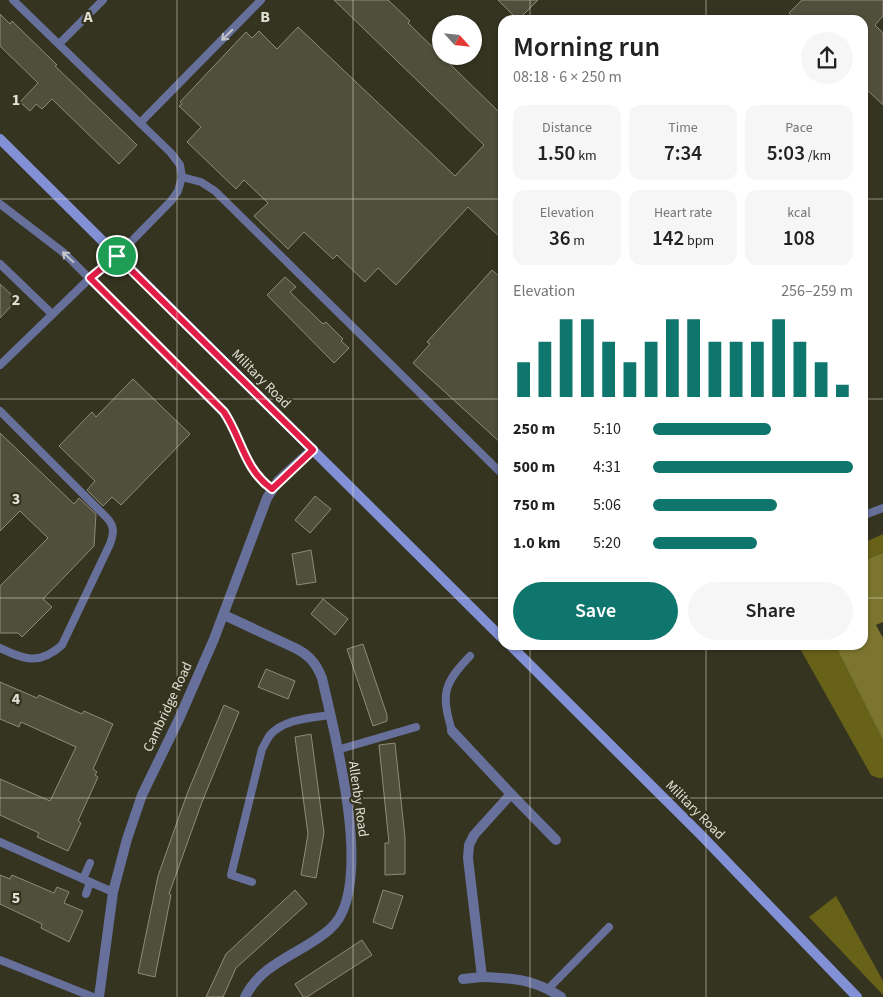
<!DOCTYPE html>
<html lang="en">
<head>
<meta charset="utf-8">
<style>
	body { margin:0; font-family:"Source Sans 3",sans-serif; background:#f6f6f6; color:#222; height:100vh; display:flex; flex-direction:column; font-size:19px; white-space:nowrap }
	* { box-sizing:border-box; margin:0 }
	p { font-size:16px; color:#767676 }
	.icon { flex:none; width:28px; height:28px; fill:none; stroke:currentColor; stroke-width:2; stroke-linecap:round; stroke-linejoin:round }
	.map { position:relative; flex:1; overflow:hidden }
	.sheet { position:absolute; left:498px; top:15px; width:370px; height:635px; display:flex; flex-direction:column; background:#fff; border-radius:15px; box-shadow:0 1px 4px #0004 }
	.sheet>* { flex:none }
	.needle { width:32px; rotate:117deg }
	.tools { position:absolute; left:432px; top:15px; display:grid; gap:10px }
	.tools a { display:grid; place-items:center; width:50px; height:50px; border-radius:50%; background:#fff; box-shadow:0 1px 4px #0004; font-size:25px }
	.pin { position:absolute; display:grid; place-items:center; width:42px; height:42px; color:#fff; margin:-21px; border:2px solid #fff; border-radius:50%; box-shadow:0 1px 5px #0007 }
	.round { display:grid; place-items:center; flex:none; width:52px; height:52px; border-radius:26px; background:#f6f6f6 }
	.head { display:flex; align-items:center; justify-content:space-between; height:85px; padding:0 15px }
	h1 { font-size:28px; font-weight:600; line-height:38px }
	.figures { display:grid; grid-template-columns:repeat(3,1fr); gap:8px; height:85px; padding:5px 15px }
	.figures div { display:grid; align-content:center; border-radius:12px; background:#f6f6f6; text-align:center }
	.figures b { font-size:21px; font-weight:600 }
	.figures small { font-size:14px; font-weight:400 }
	.figures p { font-size:14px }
	.chart { height:140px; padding:10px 15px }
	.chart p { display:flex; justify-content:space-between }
	.chart svg { width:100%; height:90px; margin-top:5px; stroke:#0f766e; stroke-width:6 }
	.primary-button { display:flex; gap:10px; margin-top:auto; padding:10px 15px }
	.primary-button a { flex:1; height:58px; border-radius:30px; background:#0f766e; color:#fff; font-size:20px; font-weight:600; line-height:58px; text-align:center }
	.primary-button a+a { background:#f6f6f6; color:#222 }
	ul { padding:0 15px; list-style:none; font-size:16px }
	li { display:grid; grid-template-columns:80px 60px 1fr; align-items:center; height:38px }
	li i { height:12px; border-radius:6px; background:#0f766e }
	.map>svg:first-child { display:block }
	.forest { fill:#686118 }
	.water { fill:#7c752f }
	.building { fill:#504f3b; stroke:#8e8c77 }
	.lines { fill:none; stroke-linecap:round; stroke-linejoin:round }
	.lane { stroke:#66709b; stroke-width:8 }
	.street { stroke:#66709b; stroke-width:10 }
	.secondary { stroke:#8291d5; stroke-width:10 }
	.oneway { stroke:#c2c4c6 }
	.route-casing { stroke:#fff; stroke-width:10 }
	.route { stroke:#e11d48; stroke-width:6 }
	.grid { fill:none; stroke:#e1e0d4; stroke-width:1; stroke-opacity:0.55 }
	.labels { text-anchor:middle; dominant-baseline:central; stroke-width:4.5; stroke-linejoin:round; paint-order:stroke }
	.street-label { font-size:14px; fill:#e1e0d4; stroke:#353421 }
	.grid-label { font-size:16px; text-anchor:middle; font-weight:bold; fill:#e1e0d4; stroke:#353421; stroke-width:4.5; stroke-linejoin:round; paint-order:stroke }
</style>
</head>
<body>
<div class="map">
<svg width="883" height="997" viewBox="0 0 883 997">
	<rect width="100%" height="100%" fill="#353421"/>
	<g class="forest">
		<path d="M 883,534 L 883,553 L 863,561 L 863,543 Z"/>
		<path d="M 798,645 L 835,645 L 883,740 L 883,778 L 878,778 L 871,775 Z"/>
		<path d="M 836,896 L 883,981 L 883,995 L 809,917 Z"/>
	</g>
	<path class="water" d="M 883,553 L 883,622 L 876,625 L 883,638 L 883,740 L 835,645 L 862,645 L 863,561 Z"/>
	<g class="building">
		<path d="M 334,0 L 388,0 L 410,21 L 408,23 L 502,115 L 502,239 L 468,207 L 396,285 L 378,268 L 365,282 L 337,255 L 333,259 L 304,232 L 288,249 L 254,216 L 268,203 L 244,180 L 236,189 L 187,142 L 201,127 L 179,106 L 182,104 L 180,102 L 246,32 L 252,38 L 259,31 L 277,49 L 298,27 L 455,176 L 484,145 Z"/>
		<path d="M 498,0 L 538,0 L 518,20 Z"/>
		<path d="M 802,0 L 883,0 L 883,16 L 875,25 L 883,33 L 883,105 L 862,85 L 862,20 L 796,20 L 789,13 Z"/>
		<path d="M 0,14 L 10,24 L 12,21 L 57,65 L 55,66 L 137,145 L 119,164 L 52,99 L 42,109 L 36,104 L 30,111 L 20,102 L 38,83 L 0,46 Z"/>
		<path d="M 492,270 L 502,279 L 502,444 L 413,363 L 430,344 L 427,342 Z"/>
		<path d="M 285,277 L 296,287 L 290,292 L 323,324 L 326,322 L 343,339 L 341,341 L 349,348 L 334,363 L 267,295 Z"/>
		<path d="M 0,284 L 17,300 L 0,318 Z"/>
		<path d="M 133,379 L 190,434 L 121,505 L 112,497 L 103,506 L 87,490 L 95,481 L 59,446 L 92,412 L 96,417 Z"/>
		<path d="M 0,433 L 74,504 L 79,498 L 96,514 L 94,546 L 43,599 L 52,607 L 22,637 L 18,633 L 0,633 L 0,586 L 48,538 L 20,511 L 0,531 Z"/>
		<path d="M 315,496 L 331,509 L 310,533 L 295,520 Z"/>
		<path d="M 311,550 L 316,582 L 297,585 L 292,554 Z"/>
		<path d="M 323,599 L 348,619 L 335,635 L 311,614 Z"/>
		<path d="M 363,644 L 387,715 L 387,721 L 373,726 L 347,649 Z"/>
		<path d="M 266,669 L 295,681 L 288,699 L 258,687 Z"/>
		<path d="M 0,682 L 37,698 L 39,695 L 82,714 L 84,711 L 113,724 L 93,769 L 97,772 L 95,775 L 98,777 L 78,821 L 81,823 L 68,851 L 37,837 L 39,833 L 0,815 L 0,779 L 50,801 L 76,747 L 21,722 L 19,727 L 0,719 Z"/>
		<path d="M 224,705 L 239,712 L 202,802 L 169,894 L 171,895 L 155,977 L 138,973 L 158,876 L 187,794 Z"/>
		<path d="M 311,734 L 324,833 L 316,878 L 301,875 L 308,834 L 295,737 Z"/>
		<path d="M 395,743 L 405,838 L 405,874 L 385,875 L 385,843 L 389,843 L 379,745 Z"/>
		<path d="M 0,875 L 10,879 L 12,875 L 54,893 L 57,887 L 69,892 L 64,903 L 83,911 L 69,942 L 41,928 L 42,924 L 0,904 Z"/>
		<path d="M 295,890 L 307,904 L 236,968 L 223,997 L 206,997 L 226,954 Z"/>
		<path d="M 383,890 L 403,896 L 392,929 L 373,922 Z"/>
		<path d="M 362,940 L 372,955 L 307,997 L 303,997 L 295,984 Z"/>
	</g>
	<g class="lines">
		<g class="lane">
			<path d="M 59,44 L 103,0"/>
			<path d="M 140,123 L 261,0"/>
			<path d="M 182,177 L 201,182 L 215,191 L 502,474"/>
			<path d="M 0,204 L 64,253 L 219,408 C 242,433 242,467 272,489"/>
			<path d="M 0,264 L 52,314"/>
			<path d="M 0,365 L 90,278 L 117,256 L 171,201 L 178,191 L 182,177 L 180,165 L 171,153 L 13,0"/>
			<path d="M 0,411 L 106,517 C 115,526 114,533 110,544 L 62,645 C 39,666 24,659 0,648"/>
			<path d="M 862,516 L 883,508"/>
			<path d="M 452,731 C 441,694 443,684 470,656"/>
			<path d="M 337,750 L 416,727"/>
			<path d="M 0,842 L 90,882 L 86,894"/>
			<path d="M 83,879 L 90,863"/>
			<path d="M 90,882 L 113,892"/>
			<path d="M 252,882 L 231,875 L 262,749 C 265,744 267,739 270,735 C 284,719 310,718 330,715"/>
			<path d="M 0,960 L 93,997"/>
			<path d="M 548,989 L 609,927"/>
		</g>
		<g class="street">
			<path d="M 224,615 L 295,648 C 309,655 316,663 322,678 C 334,732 377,889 330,929 C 302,954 263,961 245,997"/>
			<path d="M 452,731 L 511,794 L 474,835 L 469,845 L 468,858 L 482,977 C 513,978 534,979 561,997"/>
			<path d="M 511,794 L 556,840"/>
			<path d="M 463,979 L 482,977"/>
			<path d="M 99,997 L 113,892 L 127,839 L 142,795 L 179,719 L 214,639 L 267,498 L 278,481 L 313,449"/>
		</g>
		<g class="secondary">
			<path d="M 0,139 L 502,638"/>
			<path d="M 510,645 L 700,834 L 857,997"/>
		</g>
	</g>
	<defs><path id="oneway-shaft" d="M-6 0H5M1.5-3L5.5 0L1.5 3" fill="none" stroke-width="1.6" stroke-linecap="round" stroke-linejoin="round" transform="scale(1.25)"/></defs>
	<g class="oneway">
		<use href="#oneway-shaft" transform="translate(227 35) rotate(135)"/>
		<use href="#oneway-shaft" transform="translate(68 257) rotate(-137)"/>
	</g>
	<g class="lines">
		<g class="route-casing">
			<path id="route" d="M 117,256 L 313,450 L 272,489 C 244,469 242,439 224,412 L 90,278 Z"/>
		</g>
		<use href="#route" class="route"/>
	</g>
	<path class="grid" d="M 177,0 L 177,997M 353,0 L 353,997M 530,0 L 530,20M 706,0 L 706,20M 0,199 L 502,199M 862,199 L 883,199M 0,399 L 502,399M 862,399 L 883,399M 0,598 L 502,598M 862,598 L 883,598M 530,645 L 530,997M 706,645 L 706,997M 0,798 L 883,798"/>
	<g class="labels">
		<g class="street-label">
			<text transform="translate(261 379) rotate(45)">Military Road</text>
			<text transform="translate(168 707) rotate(-65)">Cambridge Road</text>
			<text transform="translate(358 799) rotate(82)">Allenby Road</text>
			<text transform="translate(695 810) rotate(45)">Military Road</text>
		</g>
	</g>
	<g class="grid-label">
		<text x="88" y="22">A</text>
		<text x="265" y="22">B</text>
		<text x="16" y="105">1</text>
		<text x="16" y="305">2</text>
		<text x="16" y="504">3</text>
		<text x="16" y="704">4</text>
		<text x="16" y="903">5</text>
	</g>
</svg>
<div class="tools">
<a><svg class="needle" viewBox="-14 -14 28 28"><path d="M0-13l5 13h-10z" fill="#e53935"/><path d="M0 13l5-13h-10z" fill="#767676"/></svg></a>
</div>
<div class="pin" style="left:117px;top:256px;background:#1e9e55"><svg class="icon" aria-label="arrive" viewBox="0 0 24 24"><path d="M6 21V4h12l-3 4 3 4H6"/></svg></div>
<section class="sheet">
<div class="head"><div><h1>Morning run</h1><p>08:18 · 6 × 250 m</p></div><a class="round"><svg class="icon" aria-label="share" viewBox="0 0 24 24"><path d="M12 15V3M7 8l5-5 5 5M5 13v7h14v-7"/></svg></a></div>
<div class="figures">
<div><p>Distance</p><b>1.50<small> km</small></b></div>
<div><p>Time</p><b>7:34</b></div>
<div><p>Pace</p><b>5:03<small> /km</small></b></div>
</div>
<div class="figures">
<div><p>Elevation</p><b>36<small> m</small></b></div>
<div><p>Heart rate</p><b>142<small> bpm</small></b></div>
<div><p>kcal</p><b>108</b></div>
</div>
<div class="chart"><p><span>Elevation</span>256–259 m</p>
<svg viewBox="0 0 160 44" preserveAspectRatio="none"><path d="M5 44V27M15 44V17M25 44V6M35 44V6M45 44V17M55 44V27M65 44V17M75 44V6M85 44V6M95 44V17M105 44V17M115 44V17M125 44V6M135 44V17M145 44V27M155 44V38"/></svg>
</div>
<ul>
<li><b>250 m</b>5:10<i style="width:59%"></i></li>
<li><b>500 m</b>4:31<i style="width:100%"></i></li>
<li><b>750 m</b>5:06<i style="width:62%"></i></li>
<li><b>1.0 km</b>5:20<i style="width:52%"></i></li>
</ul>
<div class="primary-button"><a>Save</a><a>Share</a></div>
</section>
</div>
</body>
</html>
